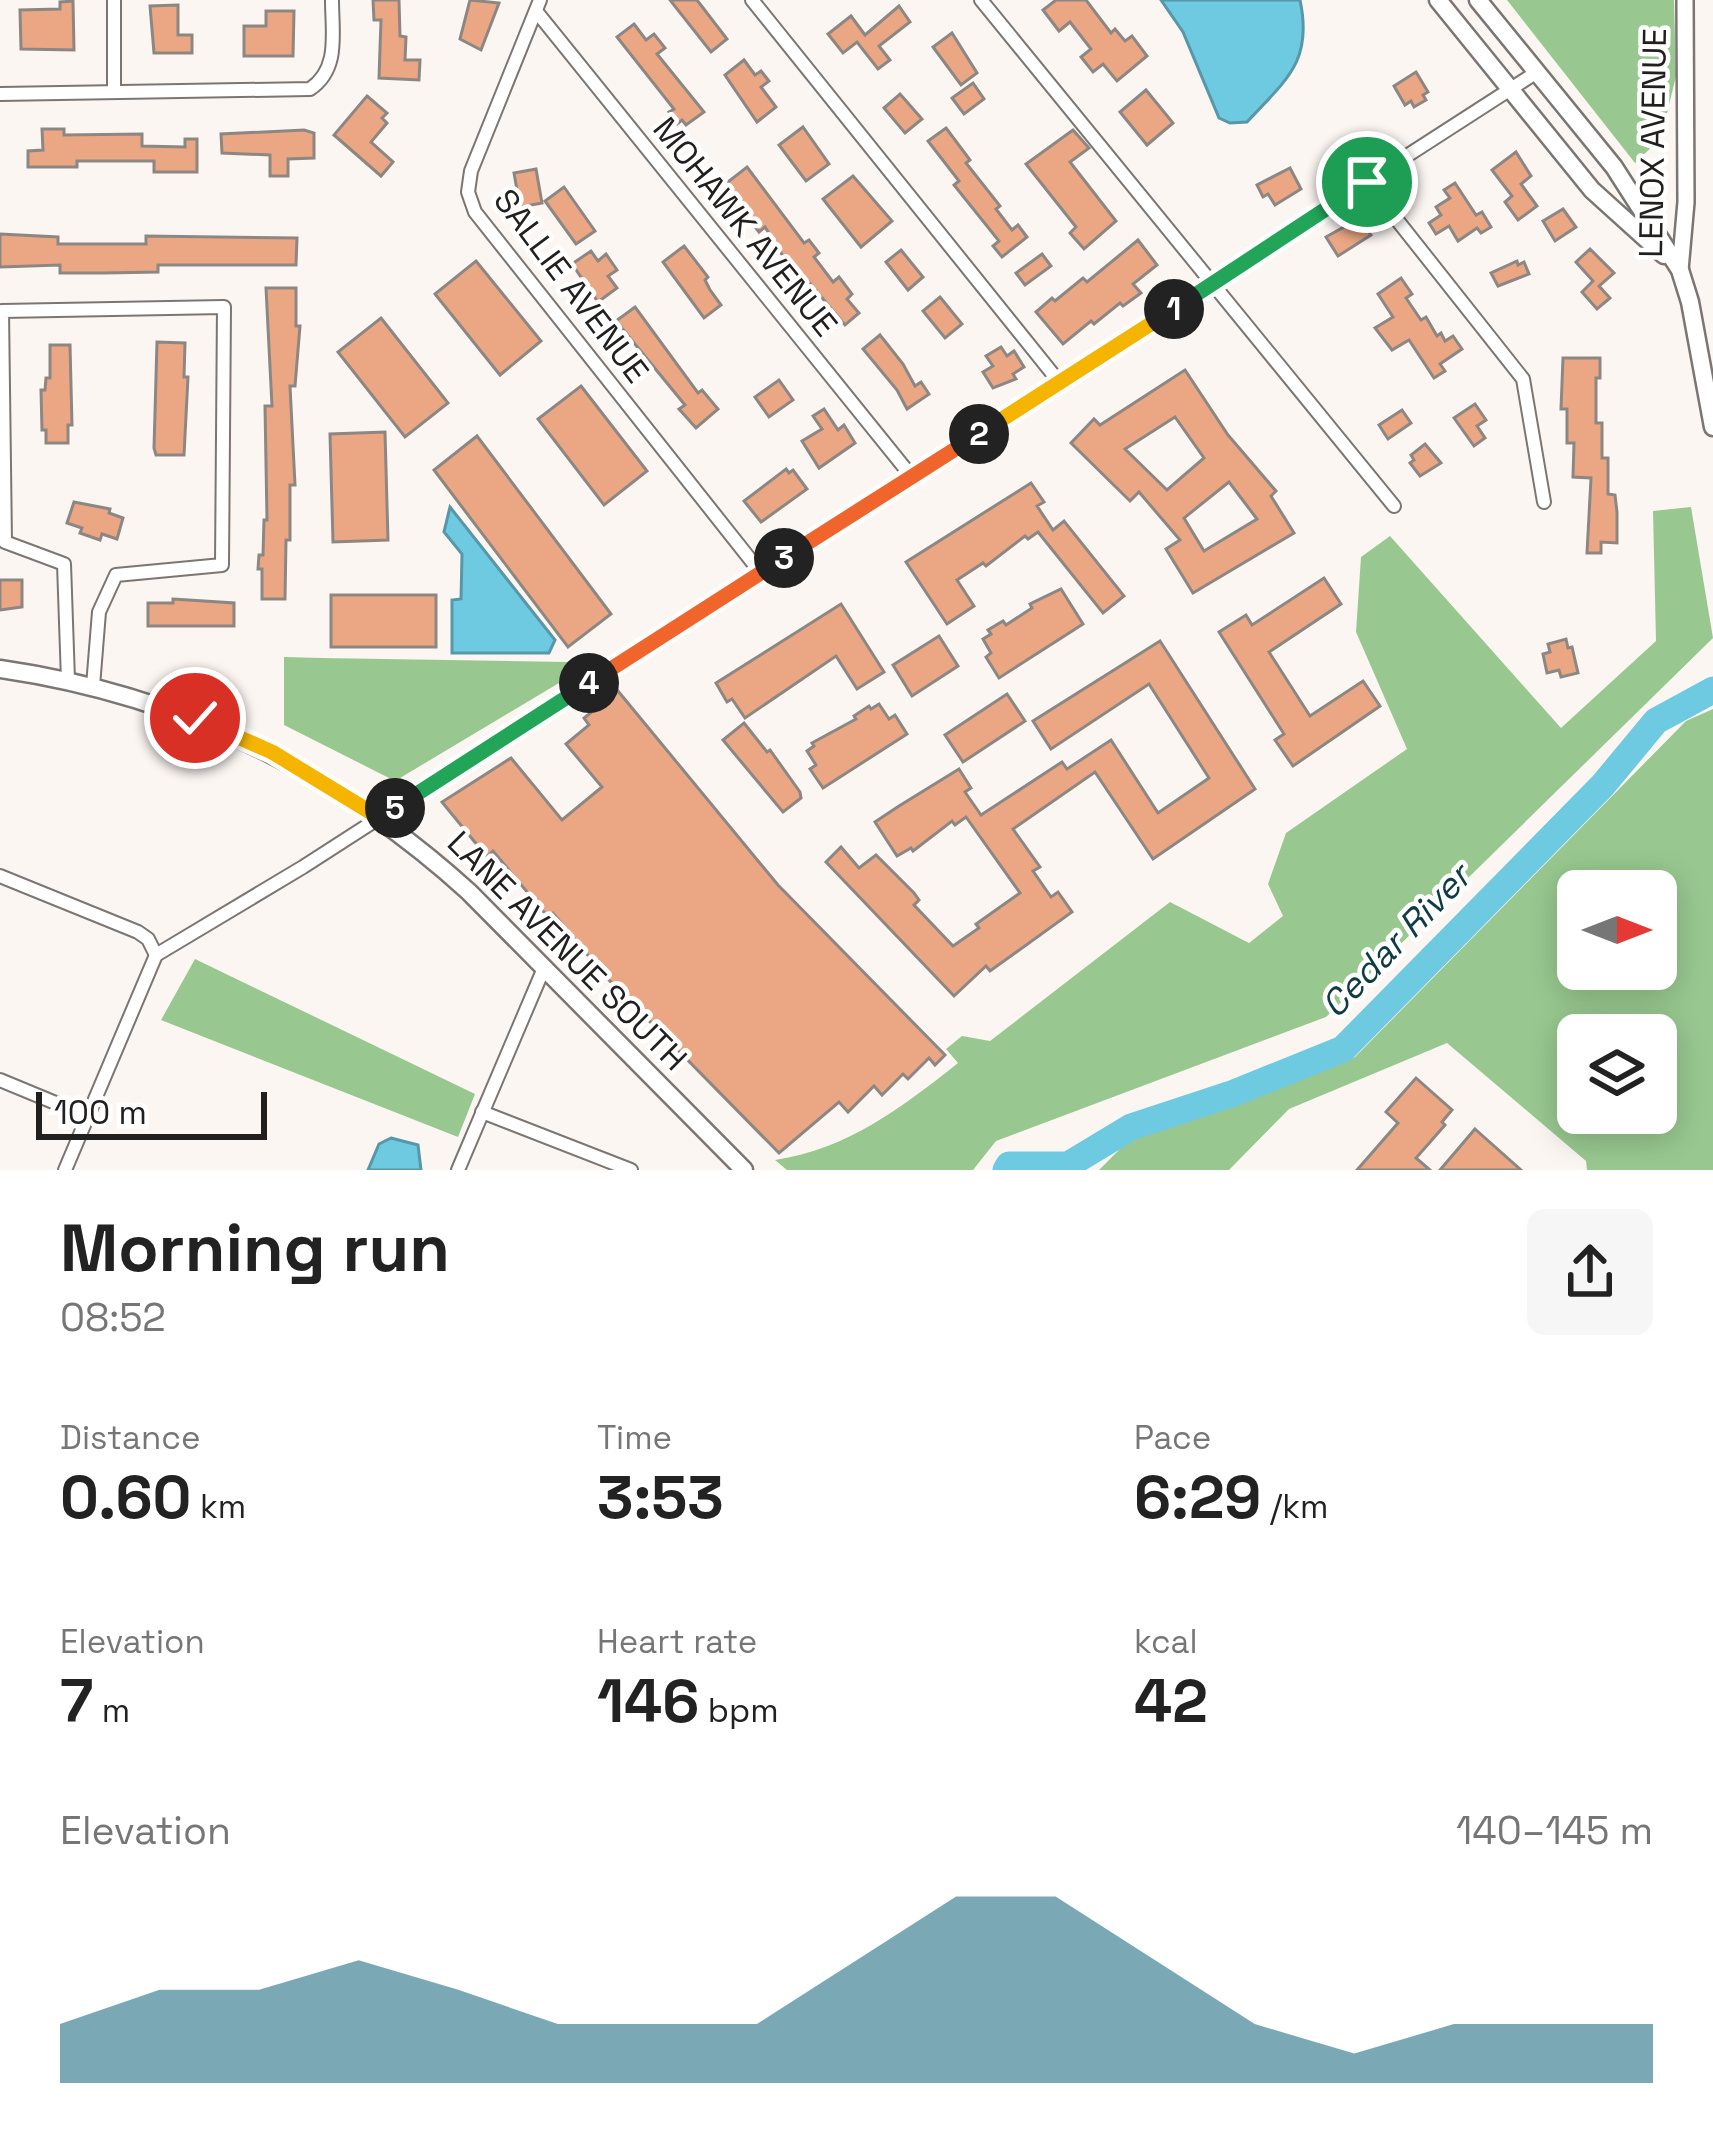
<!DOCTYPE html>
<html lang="en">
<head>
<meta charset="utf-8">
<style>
	body { margin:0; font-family:"Space Grotesk",sans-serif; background:#f6f6f6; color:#222; height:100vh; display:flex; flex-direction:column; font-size:45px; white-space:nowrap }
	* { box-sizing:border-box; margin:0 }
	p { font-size:39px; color:#767676 }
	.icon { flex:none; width:66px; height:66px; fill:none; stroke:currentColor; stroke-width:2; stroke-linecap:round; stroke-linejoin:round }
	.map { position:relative; height:1170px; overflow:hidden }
	.drawer { display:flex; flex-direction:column; background:#fff; flex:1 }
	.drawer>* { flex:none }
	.needle { width:78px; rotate:90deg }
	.tools { position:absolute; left:1557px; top:870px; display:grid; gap:24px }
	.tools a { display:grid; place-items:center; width:120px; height:120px; border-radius:18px; background:#fff; box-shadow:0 6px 30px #0003; font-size:60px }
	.scale { position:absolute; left:36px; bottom:30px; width:231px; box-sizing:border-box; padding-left:12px; border:6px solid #22201f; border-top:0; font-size:33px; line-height:42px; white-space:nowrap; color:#22201f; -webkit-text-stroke:9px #fff; paint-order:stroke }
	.pin { position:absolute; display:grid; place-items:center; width:102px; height:102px; color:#fff; margin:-51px; border:6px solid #fff; border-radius:50%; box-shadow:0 3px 12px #0007 }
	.km { position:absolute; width:60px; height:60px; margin:-30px; border-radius:50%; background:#222; color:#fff; font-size:33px; line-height:60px; text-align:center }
	.round { display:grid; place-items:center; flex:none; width:126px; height:126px; border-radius:18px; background:#f6f6f6 }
	.headline { display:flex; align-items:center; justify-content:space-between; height:204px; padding:0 60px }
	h1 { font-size:66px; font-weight:700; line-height:90px }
	.stats { display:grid; grid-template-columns:repeat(3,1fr); gap:18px; height:204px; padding:12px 60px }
	.stats div { display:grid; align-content:center }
	.stats b { font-size:60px; font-weight:700 }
	.stats small { font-size:33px; font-weight:400 }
	.stats p { font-size:33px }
	.chart { height:336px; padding:24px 60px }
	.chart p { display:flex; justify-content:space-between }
	.chart svg { width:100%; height:216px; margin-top:12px; fill:#438597; opacity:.7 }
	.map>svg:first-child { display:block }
	.forest { fill:#98c88f; fill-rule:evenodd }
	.water { fill:#6ecae1; stroke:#5797a7; stroke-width:3 }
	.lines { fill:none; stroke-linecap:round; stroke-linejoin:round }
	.river { stroke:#6ecae1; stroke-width:27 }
	.building { fill:#eba784; stroke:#8d8784; stroke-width:3; fill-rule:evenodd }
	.minor-casing { stroke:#7b7673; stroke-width:16 }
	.tertiary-casing { stroke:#7b7673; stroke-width:20 }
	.secondary-casing { stroke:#7b7673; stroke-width:21 }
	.minor { stroke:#fff; stroke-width:12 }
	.tertiary { stroke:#fff; stroke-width:15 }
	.secondary { stroke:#fff; stroke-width:16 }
	.split-1-casing { stroke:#fff; stroke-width:24 }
	.split-2-casing { stroke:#fff; stroke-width:24 }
	.split-3-casing { stroke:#fff; stroke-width:24 }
	.split-4-casing { stroke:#fff; stroke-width:24 }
	.split-5-casing { stroke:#fff; stroke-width:24 }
	.split-6-casing { stroke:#fff; stroke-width:24 }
	.split-1 { stroke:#22a559; stroke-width:15 }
	.split-2 { stroke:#f5b400; stroke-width:15 }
	.split-3 { stroke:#f0652b; stroke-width:15 }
	.split-4 { stroke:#f0652b; stroke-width:15 }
	.split-5 { stroke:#22a559; stroke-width:15 }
	.split-6 { stroke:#f5b400; stroke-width:15 }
	.labels { text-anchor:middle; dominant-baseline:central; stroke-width:9; stroke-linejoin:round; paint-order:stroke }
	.street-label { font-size:33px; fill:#22201f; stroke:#fff }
	.water-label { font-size:36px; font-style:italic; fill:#0f3b44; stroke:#fff }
</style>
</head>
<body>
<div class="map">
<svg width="1713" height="1170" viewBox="0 0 1713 1170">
	<rect width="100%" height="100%" fill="#fcf6f2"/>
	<g class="forest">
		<path d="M 1507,0 L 1674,0 L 1676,76 L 1661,138 L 1635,163 Z"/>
		<path d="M 1691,507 L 1713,638 L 1326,1017 L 996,1141 L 973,1170 L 787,1170 L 775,1160 C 848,1149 901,1108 958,1063 L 946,1049 L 962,1036 L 990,1041 L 1170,902 L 1249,943 L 1283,916 L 1268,884 L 1286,833 L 1407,749 L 1356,632 L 1361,557 L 1390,536 L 1561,728 L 1656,641 L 1653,511 Z"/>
		<path d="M 284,657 L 322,658 L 567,662 L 564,680 L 395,781 L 284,725 Z"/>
		<path d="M 1713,709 L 1713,1170 L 1587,1170 L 1586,1161 L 1447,1043 L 1289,1109 L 1229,1170 L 1099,1170 L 1128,1141 L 1355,1057 L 1686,721 ZM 1578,891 L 1656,891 L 1656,969 L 1578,969 ZM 1578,1035 L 1656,1035 L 1656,1113 L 1578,1113 Z"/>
		<path d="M 195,959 L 475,1094 L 458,1137 L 161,1020 Z"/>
	</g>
	<g class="water">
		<path d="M 1161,0 L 1300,0 C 1313,61 1287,79 1247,122 L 1230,123 L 1219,118 L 1183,32 Z"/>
		<path d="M 450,507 L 555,640 L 549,653 L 452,653 L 452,600 L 461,599 L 462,554 L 444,532 Z"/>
		<path d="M 391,1138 L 418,1145 L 421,1170 L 368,1170 L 379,1144 Z"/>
	</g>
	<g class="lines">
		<path class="river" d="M 1006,1170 L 1009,1165 L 1068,1165 L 1131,1127 L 1234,1093 L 1343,1049 L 1603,785 L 1656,721 L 1713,690"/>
	</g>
	<g class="building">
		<path d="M 373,0 L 399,0 L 400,36 L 406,37 L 405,60 L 420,60 L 419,80 L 379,78 L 381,20 L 374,20 Z"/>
		<path d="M 470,0 L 499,3 L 481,50 L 460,39 Z"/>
		<path d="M 670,0 L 697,0 L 727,39 L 711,52 Z"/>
		<path d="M 1056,0 L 1086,0 L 1111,33 L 1115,29 L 1125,41 L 1132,36 L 1147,56 L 1117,81 L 1103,64 L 1093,72 L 1081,57 L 1091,49 L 1070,22 L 1059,31 L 1043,10 Z"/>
		<path d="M 73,1 L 74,50 L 21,49 L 20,10 L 60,9 L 60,2 Z"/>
		<path d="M 178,5 L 178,35 L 192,35 L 192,53 L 154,53 L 150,6 Z"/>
		<path d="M 899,6 L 910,22 L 879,46 L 890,60 L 878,69 L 857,42 L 843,53 L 828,34 L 851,16 L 865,35 Z"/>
		<path d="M 266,11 L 294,11 L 293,56 L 244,56 L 244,26 L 266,26 Z"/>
		<path d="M 634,24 L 646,40 L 654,34 L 665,48 L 657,54 L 704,112 L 686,125 L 682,120 L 677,124 L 669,112 L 674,109 L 617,37 Z"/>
		<path d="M 952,33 L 977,73 L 961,85 L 933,47 Z"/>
		<path d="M 744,60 L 755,75 L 761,71 L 769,81 L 761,87 L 776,107 L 757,122 L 725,75 Z"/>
		<path d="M 1416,72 L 1428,92 L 1423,95 L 1426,100 L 1414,107 L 1411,101 L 1405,105 L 1394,86 Z"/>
		<path d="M 973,83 L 984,99 L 964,114 L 952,98 Z"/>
		<path d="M 1146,90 L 1173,123 L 1147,145 L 1120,112 Z"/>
		<path d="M 900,94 L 922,119 L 905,133 L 884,108 Z"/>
		<path d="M 367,96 L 387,113 L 382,118 L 387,123 L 371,142 L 393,162 L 381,176 L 334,135 Z"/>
		<path d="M 803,127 L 829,164 L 806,181 L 779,145 Z"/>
		<path d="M 946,128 L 970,160 L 966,163 L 1000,206 L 996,209 L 1012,230 L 1018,225 L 1027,237 L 1002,257 L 993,246 L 999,241 L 954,185 L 959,181 L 928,141 Z"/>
		<path d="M 42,129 L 64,129 L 64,135 L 142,134 L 142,146 L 185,147 L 185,139 L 197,139 L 197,172 L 154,172 L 154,161 L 77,161 L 77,167 L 28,167 L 28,151 L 43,150 Z"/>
		<path d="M 304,130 L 314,133 L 314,158 L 288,159 L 288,176 L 270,176 L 270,155 L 222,153 L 221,134 Z"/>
		<path d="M 1073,130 L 1089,148 L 1070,162 L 1116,221 L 1084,249 L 1070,233 L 1076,227 L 1026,164 Z"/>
		<path d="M 1516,152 L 1531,176 L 1521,184 L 1537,206 L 1518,220 L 1505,202 L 1512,196 L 1492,170 Z"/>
		<path d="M 747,167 L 804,243 L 809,240 L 819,253 L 814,257 L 833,282 L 839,277 L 852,294 L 847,299 L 859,313 L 845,325 L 807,280 L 804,283 L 794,274 L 765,227 L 759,232 L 724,185 Z"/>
		<path d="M 1290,168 L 1301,189 L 1275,205 L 1268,194 L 1263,197 L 1257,185 Z"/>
		<path d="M 536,169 L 542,203 L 520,207 L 514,173 Z"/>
		<path d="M 853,176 L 892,221 L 861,247 L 823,199 Z"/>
		<path d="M 1455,183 L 1476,215 L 1482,212 L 1491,227 L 1481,233 L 1477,228 L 1458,241 L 1449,226 L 1436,234 L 1429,223 L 1441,215 L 1436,207 L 1450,198 L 1444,190 Z"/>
		<path d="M 564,187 L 595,231 L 576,244 L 545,201 Z"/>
		<path d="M 1563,209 L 1576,227 L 1555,241 L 1543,221 Z"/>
		<path d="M 1360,218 L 1371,235 L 1338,256 L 1326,237 Z"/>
		<path d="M 0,234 L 58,237 L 58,244 L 146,244 L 146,236 L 297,238 L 296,265 L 158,265 L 158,272 L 104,273 L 60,273 L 60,265 L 0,267 Z"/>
		<path d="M 1138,240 L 1157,265 L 1133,284 L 1141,293 L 1123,306 L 1120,303 L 1094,324 L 1091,321 L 1063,344 L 1036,312 L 1052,298 L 1055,301 L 1083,278 L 1087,282 Z"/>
		<path d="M 684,246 L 708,277 L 705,280 L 710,290 L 721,305 L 704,318 L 663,262 Z"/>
		<path d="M 1590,249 L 1614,273 L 1599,286 L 1610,298 L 1597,309 L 1582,292 L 1593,281 L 1576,262 Z"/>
		<path d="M 901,250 L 923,277 L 908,290 L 886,262 Z"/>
		<path d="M 591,251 L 598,261 L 606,254 L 617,270 L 608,276 L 617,288 L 598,302 L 572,264 Z"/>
		<path d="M 1042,254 L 1051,266 L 1025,285 L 1016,273 Z"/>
		<path d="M 476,261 L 541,341 L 500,375 L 435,294 Z"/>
		<path d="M 1517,261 L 1518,265 L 1524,262 L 1529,274 L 1498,286 L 1491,273 Z"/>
		<path d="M 1401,278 L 1412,294 L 1406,298 L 1421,320 L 1426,317 L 1437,336 L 1441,333 L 1445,341 L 1453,336 L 1462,349 L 1440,364 L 1445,371 L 1434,378 L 1409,340 L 1392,350 L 1375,328 L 1393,317 L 1378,294 Z"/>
		<path d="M 266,288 L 296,288 L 296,326 L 300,326 L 295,386 L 290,386 L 295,485 L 290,485 L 290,540 L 286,540 L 285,599 L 262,599 L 262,569 L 258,569 L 259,555 L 263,555 L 264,520 L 267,520 L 265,406 L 272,406 Z"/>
		<path d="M 940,297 L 962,324 L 945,338 L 923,311 Z"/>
		<path d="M 635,307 L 698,393 L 702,390 L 718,409 L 696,428 L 679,409 L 685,405 L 616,321 Z"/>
		<path d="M 381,318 L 448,403 L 405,437 L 338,352 Z"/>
		<path d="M 880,335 L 903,364 L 915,386 L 921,382 L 929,394 L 907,409 L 897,390 L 863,349 Z"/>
		<path d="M 157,342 L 185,343 L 184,377 L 188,377 L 184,455 L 156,455 L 154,448 Z"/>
		<path d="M 50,345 L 70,345 L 72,425 L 68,425 L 68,443 L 46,443 L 46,430 L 42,430 L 41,390 L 45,390 L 46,378 L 50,378 Z"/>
		<path d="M 1001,347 L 1007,356 L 1014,351 L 1024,367 L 1013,374 L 1016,379 L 993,388 L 983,372 L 993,366 L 986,356 Z"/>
		<path d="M 1563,358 L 1600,358 L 1600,378 L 1596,378 L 1596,423 L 1602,423 L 1602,458 L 1608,458 L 1608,494 L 1615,495 L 1617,512 L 1617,543 L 1601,542 L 1601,553 L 1587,553 L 1591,478 L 1573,477 L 1574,443 L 1567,443 L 1567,409 L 1561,409 Z"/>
		<path d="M 1185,370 L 1228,435 L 1276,491 L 1271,496 L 1294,533 L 1193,593 L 1166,549 L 1180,540 L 1139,492 L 1130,501 L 1071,443 L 1094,419 L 1100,425 ZM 1175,417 L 1204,458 L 1167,490 L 1125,449 ZM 1229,482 L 1257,519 L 1204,551 L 1184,518 Z"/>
		<path d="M 779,380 L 793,400 L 769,417 L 755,397 Z"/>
		<path d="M 581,386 L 647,471 L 604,505 L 538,419 Z"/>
		<path d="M 1475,404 L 1486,420 L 1477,426 L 1485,438 L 1474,446 L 1454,418 Z"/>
		<path d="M 824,409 L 838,430 L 844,425 L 855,443 L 819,468 L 802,441 L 822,429 L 813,416 Z"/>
		<path d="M 1402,410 L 1411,423 L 1388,439 L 1379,425 Z"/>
		<path d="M 385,432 L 388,540 L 333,542 L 330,434 Z"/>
		<path d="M 477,436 L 611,614 L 568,647 L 434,470 Z"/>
		<path d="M 1425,444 L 1441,463 L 1420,476 L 1410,463 L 1414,460 L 1411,455 Z"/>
		<path d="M 786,469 L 789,473 L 793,470 L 807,489 L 761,522 L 744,501 Z"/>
		<path d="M 1031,483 L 1044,502 L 1037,506 L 1053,530 L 1064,521 L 1124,596 L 1103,613 L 1038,532 L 1028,539 L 1025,536 L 986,566 L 983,563 L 957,580 L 974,606 L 947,624 L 906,562 Z"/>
		<path d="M 74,502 L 110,509 L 109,513 L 123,518 L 117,539 L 102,534 L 100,540 L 80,533 L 82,528 L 67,523 Z"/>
		<path d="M 1324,578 L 1341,604 L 1269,652 L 1310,716 L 1363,681 L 1380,706 L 1293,766 L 1275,740 L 1284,734 L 1219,632 L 1246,615 L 1252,625 Z"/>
		<path d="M 0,580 L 22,580 L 22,607 L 0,610 Z"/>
		<path d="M 1061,589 L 1083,624 L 999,678 L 986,657 L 991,653 L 983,639 L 991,634 L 988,630 L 1003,621 L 1006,625 L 1032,608 L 1030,604 Z"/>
		<rect x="331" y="595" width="105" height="52"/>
		<path d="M 173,599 L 234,603 L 234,626 L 148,626 L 148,603 L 173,603 Z"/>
		<path d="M 841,604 L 884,672 L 857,689 L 836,656 L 745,718 L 732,699 L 727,702 L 716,683 Z"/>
		<path d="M 939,636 L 958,666 L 912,696 L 893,665 Z"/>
		<path d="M 1566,639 L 1568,648 L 1572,647 L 1578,673 L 1561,677 L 1559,670 L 1547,673 L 1543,654 L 1550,652 L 1548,644 Z"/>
		<path d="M 1160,641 L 1255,789 L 1153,859 L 1095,772 L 1013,829 L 1040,867 L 1033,871 L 1051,897 L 1058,892 L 1072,912 L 990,971 L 986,966 L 954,996 L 826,862 L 841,847 L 859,868 L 876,855 L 914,893 L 919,900 L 914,905 L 953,946 L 979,928 L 976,924 L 1020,893 L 966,817 L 955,825 L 952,821 L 913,851 L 911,848 L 897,856 L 875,822 L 899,806 L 959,769 L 971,788 L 965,792 L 981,815 L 1062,762 L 1067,769 L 1111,740 L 1158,813 L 1209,778 L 1149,684 L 1051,749 L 1033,721 Z"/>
		<path d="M 618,691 L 778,885 L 945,1055 L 935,1065 L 929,1058 L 908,1079 L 903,1074 L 882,1095 L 874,1086 L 848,1112 L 839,1102 L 779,1153 L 605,976 L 553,913 L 548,917 L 493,851 L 487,857 L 442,802 L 511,758 L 562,820 L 602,787 L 566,744 L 589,725 L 584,718 Z"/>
		<path d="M 1007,694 L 1025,721 L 963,762 L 945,735 Z"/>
		<path d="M 879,704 L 889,719 L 895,715 L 907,734 L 823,788 L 810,769 L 816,765 L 807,751 L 814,746 L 812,743 L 856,719 L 854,716 L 869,706 L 871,709 Z"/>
		<path d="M 744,723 L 767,752 L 770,750 L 800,792 L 801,798 L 783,812 L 723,740 Z"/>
		<path d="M 1416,1078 L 1452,1110 L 1442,1122 L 1445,1125 L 1416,1158 L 1430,1170 L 1357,1170 L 1398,1123 L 1386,1112 Z"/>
		<path d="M 1475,1129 L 1521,1170 L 1440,1170 Z"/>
	</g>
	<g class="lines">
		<g class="minor-casing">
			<g id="minor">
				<path d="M 114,0 L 114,92"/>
				<path d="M 540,0 L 471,171 L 468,192 L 475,212 L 761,573"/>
				<path d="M 752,0 L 1060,383"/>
				<path d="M 981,0 L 1394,506"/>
				<path d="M 536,11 L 912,477"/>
				<path d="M 0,94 L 310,89 C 340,69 332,33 332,0"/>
				<path d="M 1367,182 L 1523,379 L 1544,502"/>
				<path d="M 68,680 L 64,564 L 5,542 L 2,311 L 224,307 L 222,565 L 116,575 L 99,612 L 93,686"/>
				<path d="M 0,876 L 138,932 L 148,939 L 156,955"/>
				<path d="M 0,1080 L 87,1116"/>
				<path d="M 482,1112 L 631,1170"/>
				<path d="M 65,1170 L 156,955 L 303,867 L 1537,72"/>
				<path d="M 458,1170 L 544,968"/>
			</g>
		</g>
		<g class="tertiary-casing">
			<path id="tertiary" d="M 1680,270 L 1686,202 L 1685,0"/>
		</g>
		<g class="secondary-casing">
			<g id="secondary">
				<path d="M 1438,0 L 1592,190 L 1664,255"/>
				<path d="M 1478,0 L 1614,167 L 1680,270 L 1690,302 L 1713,427"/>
				<path d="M 0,669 C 179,695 335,770 469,892 L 744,1170"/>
			</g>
		</g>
		<use href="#minor" class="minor"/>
		<use href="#tertiary" class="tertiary"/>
		<use href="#secondary" class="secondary"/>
	</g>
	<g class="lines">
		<g class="split-1-casing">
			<path id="split-1" d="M 1174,309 L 1367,182"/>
		</g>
		<g class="split-2-casing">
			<path id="split-2" d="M 979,434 L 1174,309"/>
		</g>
		<g class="split-3-casing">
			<path id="split-3" d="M 784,558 L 979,434"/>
		</g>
		<g class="split-4-casing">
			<path id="split-4" d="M 589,683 L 784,558"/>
		</g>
		<g class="split-5-casing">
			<path id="split-5" d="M 395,808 L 589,683"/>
		</g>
		<g class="split-6-casing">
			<path id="split-6" d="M 195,718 L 272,752 L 380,818 L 395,808"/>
		</g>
		<use href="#split-1" class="split-1"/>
		<use href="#split-2" class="split-2"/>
		<use href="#split-3" class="split-3"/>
		<use href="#split-4" class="split-4"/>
		<use href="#split-5" class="split-5"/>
		<use href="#split-6" class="split-6"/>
	</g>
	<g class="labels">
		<g class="street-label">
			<text transform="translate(1653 143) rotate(-89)">LENOX AVENUE</text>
			<text transform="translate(745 227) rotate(51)">MOHAWK AVENUE</text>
			<text transform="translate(571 286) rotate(53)">SALLIE AVENUE</text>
			<text transform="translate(567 951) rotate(45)">LANE AVENUE SOUTH</text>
		</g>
		<g class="water-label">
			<text transform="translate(1396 941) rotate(-46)">Cedar River</text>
		</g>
	</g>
</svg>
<div class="tools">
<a><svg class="needle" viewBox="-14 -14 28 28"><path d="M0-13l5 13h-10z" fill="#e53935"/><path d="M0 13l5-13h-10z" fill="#767676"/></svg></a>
<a><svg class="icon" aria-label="layers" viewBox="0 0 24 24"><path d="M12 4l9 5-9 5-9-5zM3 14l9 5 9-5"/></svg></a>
</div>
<div class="scale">100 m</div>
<div class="pin" style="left:1367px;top:182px;background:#1e9e55"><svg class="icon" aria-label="arrive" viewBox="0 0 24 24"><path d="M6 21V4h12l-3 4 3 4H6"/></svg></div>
<div class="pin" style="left:195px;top:718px;background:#d93025"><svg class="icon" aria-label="check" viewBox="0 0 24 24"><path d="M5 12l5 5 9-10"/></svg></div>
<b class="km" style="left:1174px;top:309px">1</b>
<b class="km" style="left:979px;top:434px">2</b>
<b class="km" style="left:784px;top:558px">3</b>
<b class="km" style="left:589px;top:683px">4</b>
<b class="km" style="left:395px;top:808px">5</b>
</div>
<section class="drawer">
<div class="headline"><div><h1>Morning run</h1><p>08:52</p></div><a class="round"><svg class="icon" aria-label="share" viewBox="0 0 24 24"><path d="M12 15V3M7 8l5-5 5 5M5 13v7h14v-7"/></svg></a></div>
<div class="stats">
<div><p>Distance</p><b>0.60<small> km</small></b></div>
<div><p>Time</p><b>3:53</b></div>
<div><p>Pace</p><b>6:29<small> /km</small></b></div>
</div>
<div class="stats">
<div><p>Elevation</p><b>7<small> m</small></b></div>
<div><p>Heart rate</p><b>146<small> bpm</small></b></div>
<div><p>kcal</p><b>42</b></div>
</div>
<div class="chart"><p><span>Elevation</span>140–145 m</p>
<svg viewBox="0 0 160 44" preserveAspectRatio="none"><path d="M0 44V32L10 25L20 25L30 19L40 25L50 32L60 32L70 32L80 19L90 6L100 6L110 19L120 32L130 38L140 32L150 32L160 32V44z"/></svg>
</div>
</section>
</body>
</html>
